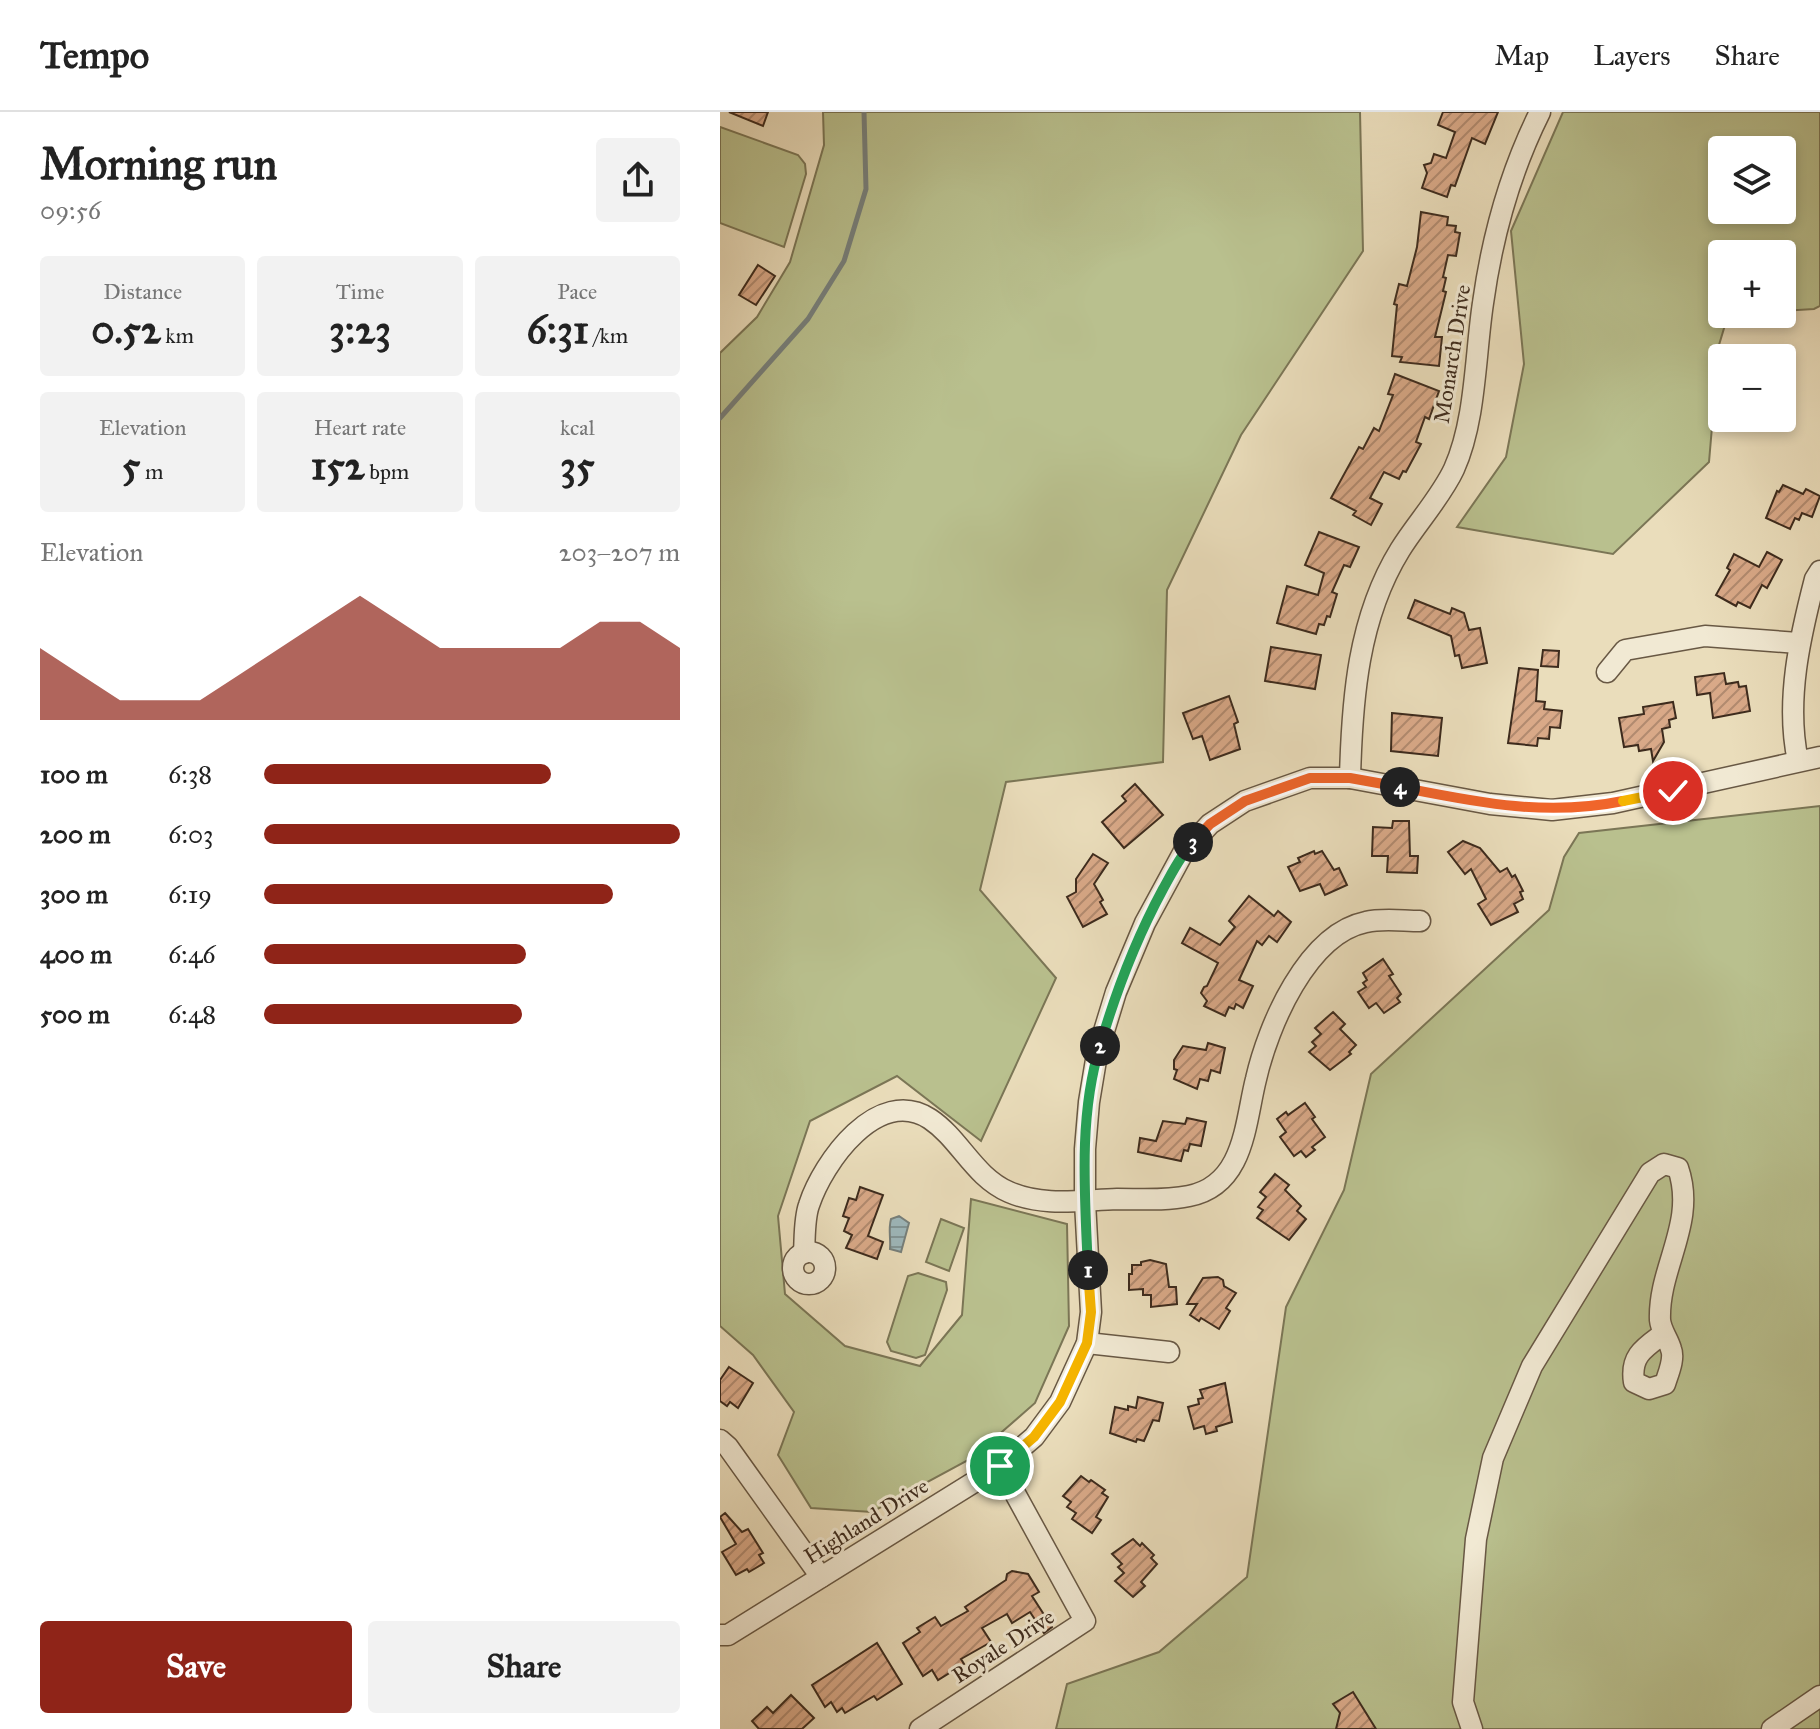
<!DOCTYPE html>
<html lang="en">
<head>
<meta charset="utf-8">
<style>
	body { margin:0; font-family:"IM FELL Great Primer",serif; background:#f2f2f2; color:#222; height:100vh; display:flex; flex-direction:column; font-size:30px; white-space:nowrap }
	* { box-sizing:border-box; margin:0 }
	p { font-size:26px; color:#767676 }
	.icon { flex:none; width:44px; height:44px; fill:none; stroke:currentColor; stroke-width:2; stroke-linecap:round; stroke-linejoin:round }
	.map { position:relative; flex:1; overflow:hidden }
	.side { display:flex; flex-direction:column; background:#fff; width:720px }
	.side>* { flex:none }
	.controls { position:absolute; left:988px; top:24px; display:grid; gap:16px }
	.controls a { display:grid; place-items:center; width:88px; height:88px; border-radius:8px; background:#fff; box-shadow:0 4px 12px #0003; font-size:40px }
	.pin { position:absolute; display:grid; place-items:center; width:68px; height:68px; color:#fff; margin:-34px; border:4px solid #fff; border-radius:50%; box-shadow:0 2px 8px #0007 }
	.km { position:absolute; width:40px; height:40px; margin:-20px; border-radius:50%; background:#222; color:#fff; font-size:22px; line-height:40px; text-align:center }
	.round { display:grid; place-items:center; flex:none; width:84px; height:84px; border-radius:8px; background:#f2f2f2 }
	.headline { display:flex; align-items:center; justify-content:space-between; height:136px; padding:0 40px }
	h1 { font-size:44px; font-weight:700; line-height:60px }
	.metrics { display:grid; grid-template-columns:repeat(3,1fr); gap:12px; height:136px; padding:8px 40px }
	.metrics div { display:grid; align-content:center; border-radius:8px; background:#f2f2f2; text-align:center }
	.metrics b { font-size:40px; font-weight:700 }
	.metrics small { font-size:22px; font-weight:400 }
	.metrics p { font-size:22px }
	.chart { height:224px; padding:16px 40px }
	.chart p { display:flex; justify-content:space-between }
	.chart svg { width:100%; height:144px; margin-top:8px; fill:#8f2418; opacity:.7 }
	.action { display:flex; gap:16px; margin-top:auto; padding:16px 40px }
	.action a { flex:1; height:92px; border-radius:8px; background:#8f2418; color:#fff; font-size:32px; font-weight:700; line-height:92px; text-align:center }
	.action a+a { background:#f2f2f2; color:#222 }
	ul { padding:0 40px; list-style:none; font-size:26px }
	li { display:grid; grid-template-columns:128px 96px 1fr; align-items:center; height:60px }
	li i { height:20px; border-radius:10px; background:#8f2418 }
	header { display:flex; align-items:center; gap:48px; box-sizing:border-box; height:112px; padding:0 40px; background:#fff; border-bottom:2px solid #e0e0e0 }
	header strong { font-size:38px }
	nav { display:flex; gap:44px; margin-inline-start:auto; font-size:28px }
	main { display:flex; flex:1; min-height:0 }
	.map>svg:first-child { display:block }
	.green { fill:#b9c08e; stroke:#7b7656; stroke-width:2; fill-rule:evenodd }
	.water { fill:url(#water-rules); stroke:#77807c; stroke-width:2 }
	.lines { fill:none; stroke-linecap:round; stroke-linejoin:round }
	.stream { stroke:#77807c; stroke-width:5 }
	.building { fill:url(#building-hatch); stroke:#3d2b1d; stroke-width:2 }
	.minor-casing { stroke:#685844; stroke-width:23 }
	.minor { stroke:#f1e9d3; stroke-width:20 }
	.split-1-casing { stroke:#fff; stroke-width:16 }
	.split-2-casing { stroke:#fff; stroke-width:16 }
	.split-3-casing { stroke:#fff; stroke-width:16 }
	.split-4-casing { stroke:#fff; stroke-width:16 }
	.split-5-casing { stroke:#fff; stroke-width:16 }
	.split-6-casing { stroke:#fff; stroke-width:16 }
	.split-1 { stroke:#f5b400; stroke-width:10 }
	.split-2 { stroke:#22a559; stroke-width:10 }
	.split-3 { stroke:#22a559; stroke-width:10 }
	.split-4 { stroke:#f0652b; stroke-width:10 }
	.split-5 { stroke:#f0652b; stroke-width:10 }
	.split-6 { stroke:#f5b400; stroke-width:10 }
	.labels { text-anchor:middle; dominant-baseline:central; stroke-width:6; stroke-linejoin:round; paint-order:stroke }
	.street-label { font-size:22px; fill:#3d2b1d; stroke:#f1e9d3 }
</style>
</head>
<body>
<header>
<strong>Tempo</strong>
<nav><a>Map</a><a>Layers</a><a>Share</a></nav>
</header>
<main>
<section class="side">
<div class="headline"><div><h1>Morning run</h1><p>09:56</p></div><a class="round"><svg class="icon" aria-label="share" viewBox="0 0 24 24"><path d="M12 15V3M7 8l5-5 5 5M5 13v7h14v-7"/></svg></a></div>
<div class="metrics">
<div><p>Distance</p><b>0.52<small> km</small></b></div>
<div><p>Time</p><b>3:23</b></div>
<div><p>Pace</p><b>6:31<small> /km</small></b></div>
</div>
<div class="metrics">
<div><p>Elevation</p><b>5<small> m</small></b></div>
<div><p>Heart rate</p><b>152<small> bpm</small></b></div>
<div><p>kcal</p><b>35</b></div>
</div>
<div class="chart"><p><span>Elevation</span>203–207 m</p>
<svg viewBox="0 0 160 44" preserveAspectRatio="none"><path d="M0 44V22L10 30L20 38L30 38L40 38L50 30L60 22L70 14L80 6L90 14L100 22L110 22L120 22L130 22L140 14L150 14L160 22V44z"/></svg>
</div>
<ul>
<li><b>100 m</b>6:38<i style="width:69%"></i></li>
<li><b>200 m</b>6:03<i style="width:100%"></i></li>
<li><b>300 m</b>6:19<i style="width:84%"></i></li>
<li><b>400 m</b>6:46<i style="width:63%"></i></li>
<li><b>500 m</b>6:48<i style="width:62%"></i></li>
</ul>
<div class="action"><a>Save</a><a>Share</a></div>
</section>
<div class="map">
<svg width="1100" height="1617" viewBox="0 0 1100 1617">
	<defs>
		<pattern id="water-rules" width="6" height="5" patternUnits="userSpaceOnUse" patternTransform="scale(2)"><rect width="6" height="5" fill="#9eb8bc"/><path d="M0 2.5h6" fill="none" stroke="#829698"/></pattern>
		<pattern id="building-hatch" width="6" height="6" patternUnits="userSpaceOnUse" patternTransform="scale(2)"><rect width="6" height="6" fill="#d9a988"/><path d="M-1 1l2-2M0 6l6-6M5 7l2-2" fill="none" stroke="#b18a6f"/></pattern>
	</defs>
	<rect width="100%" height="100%" fill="#eaddbb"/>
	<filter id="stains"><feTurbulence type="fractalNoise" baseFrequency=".0025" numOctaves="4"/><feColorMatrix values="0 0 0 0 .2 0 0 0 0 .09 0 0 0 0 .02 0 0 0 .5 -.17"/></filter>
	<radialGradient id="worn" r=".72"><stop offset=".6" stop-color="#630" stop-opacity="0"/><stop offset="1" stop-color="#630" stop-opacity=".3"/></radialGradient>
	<g class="green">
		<path d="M 103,0 L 640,0 L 643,139 L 521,323 L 447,478 L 443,650 L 286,670 L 260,778 L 336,866 L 261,1029 L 177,964 L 90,1009 L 58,1104 L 65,1182 L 125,1234 L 200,1254 L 242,1203 L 251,1087 L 347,1112 L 349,1214 L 315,1291 L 252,1346 L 152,1400 L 91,1396 L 58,1343 L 74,1300 L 33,1243 L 0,1214 L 0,241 L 37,205 L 70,150 L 104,33 Z"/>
		<path d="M 843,0 L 1100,0 L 1100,194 L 1094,197 L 1062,199 L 1062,142 L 1002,142 L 1002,202 L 1014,202 L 1008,203 L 999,233 L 989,350 L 893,442 L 737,415 L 786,345 L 804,252 L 791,119 ZM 1002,38 L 1062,38 L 1062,98 L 1002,98 Z"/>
		<path d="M 0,15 L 78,43 L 85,52 L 86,62 L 64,135 L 0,111 Z"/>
		<path d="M 1100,694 L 1100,1617 L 336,1617 L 347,1572 L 439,1540 L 527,1465 L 566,1195 L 624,1078 L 651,962 L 829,798 L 844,745 L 859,721 Z"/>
		<path d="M 221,1107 L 244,1116 L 229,1159 L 206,1150 Z"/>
		<path d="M 198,1161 L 226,1170 L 227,1178 L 205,1243 L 196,1246 L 171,1239 L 167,1230 L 188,1164 Z"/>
	</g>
	<path class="water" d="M 179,1104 L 189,1111 L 181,1140 L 170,1137 C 171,1126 168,1118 171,1107 Z"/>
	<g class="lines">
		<path class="stream" d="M 0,306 L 88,207 L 124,149 L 146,77 L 144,0"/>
	</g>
	<g class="building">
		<path d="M 9,0 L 48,0 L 43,14 Z"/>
		<path d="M 723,0 L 778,0 L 765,32 L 752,26 L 735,74 L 731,73 L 727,85 L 702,76 L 707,61 L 704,53 L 711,51 L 714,42 L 726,46 L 735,20 L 718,13 Z"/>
		<path d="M 701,100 L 728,105 L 727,113 L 736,114 L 735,120 L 740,121 L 736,144 L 728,143 L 723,165 L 726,166 L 723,179 L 726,180 L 715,225 L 722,225 L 719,254 L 680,250 L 682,245 L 672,244 L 677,193 L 674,192 L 679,172 L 687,174 L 697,135 Z"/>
		<path d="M 38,153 L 55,164 L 36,193 L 19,183 Z"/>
		<path d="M 675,262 L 719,279 L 709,307 L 705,305 L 696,330 L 701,332 L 686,360 L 683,359 L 679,367 L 664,360 L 650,386 L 662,392 L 651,413 L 633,403 L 636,399 L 611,386 L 639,335 L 643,337 L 654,316 L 659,319 L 673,283 L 668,282 Z"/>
		<path d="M 1063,373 L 1083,382 L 1086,377 L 1100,384 L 1092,405 L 1082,401 L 1079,408 L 1075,406 L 1070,417 L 1046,406 L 1057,379 L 1059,380 Z"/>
		<path d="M 599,420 L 639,435 L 630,455 L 624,453 L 612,480 L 617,482 L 610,505 L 607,504 L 604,513 L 599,512 L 596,522 L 557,511 L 567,474 L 598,483 L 604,461 L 585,453 Z"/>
		<path d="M 1047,440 L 1062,448 L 1047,476 L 1042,473 L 1030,496 L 1018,490 L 1016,494 L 996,483 L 1010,458 L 1007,456 L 1014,442 L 1039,455 Z"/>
		<path d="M 695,488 L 730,502 L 732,496 L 744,501 L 749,518 L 760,516 L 767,551 L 742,556 L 739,543 L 735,544 L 731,524 L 688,506 Z"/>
		<path d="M 551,535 L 601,543 L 595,577 L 545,569 Z"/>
		<path d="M 823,538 L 839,539 L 838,555 L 821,554 Z"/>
		<path d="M 799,556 L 818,558 L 816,589 L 825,590 L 824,597 L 842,599 L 840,616 L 830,615 L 829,627 L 818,626 L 817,634 L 788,631 Z"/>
		<path d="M 1004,561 L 1006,572 L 1018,570 L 1019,575 L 1026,574 L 1030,599 L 993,606 L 990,581 L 977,583 L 975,565 Z"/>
		<path d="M 509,584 L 518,610 L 514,612 L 520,637 L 490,648 L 482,624 L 473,627 L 463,601 Z"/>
		<path d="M 953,590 L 956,606 L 949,608 L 950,615 L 942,617 L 944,630 L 933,649 L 931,637 L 919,639 L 918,633 L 904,635 L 899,606 L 924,602 L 923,595 Z"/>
		<path d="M 672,601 L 722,606 L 718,644 L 671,639 Z"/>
		<path d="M 415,672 L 443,703 L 404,736 L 382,710 L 406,689 L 402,684 Z"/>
		<path d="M 673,709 L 689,709 L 690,744 L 698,744 L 697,761 L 667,760 L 668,744 L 652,744 L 653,715 L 672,716 Z"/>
		<path d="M 743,729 L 760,736 L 780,760 L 787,756 L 792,765 L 795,763 L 803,779 L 800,780 L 803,787 L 794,792 L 798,800 L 771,813 L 758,792 L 766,787 L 751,757 L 745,762 L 728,740 Z"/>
		<path d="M 594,739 L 595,742 L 602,739 L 614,758 L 619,756 L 627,773 L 605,783 L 600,772 L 580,779 L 568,755 L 580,750 L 578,746 Z"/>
		<path d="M 373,742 L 388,751 L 374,772 L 383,788 L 380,790 L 387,802 L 363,815 L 347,785 L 356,780 L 356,767 Z"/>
		<path d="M 529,784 L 554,804 L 558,799 L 571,810 L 557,830 L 549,824 L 542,833 L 537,829 L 519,868 L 533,874 L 523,896 L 516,892 L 514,897 L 509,895 L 505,904 L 484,894 L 487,889 L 481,881 L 484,875 L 487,874 L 498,851 L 462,831 L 470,816 L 500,833 L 515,815 L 509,809 Z"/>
		<path d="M 663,847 L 673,862 L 669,864 L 681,882 L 677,886 L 680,890 L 664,901 L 656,891 L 649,896 L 638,880 L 646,875 L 643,871 L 647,868 L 643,861 Z"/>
		<path d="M 613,900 L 625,912 L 620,917 L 636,933 L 629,940 L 631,942 L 610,958 L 589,940 L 596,934 L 592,930 L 601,922 L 595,916 Z"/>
		<path d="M 488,931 L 505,936 L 500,961 L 491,958 L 488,969 L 480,967 L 477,977 L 454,967 L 457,958 L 454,957 L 454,948 L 463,934 L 486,938 Z"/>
		<path d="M 585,991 L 595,1005 L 592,1007 L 605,1025 L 592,1035 L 595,1038 L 586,1045 L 581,1039 L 574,1044 L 560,1025 L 566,1020 L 557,1007 L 566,1000 L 568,1003 Z"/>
		<path d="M 467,1006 L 486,1010 L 481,1034 L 470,1032 L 468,1039 L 464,1038 L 461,1049 L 418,1040 L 420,1026 L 436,1029 L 443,1009 L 465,1012 Z"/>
		<path d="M 555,1062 L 569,1073 L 565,1078 L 581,1094 L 577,1099 L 586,1107 L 569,1128 L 537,1106 L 543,1098 L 538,1095 L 546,1085 L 540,1080 Z"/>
		<path d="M 140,1075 L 163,1083 L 148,1124 L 163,1130 L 157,1147 L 126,1136 L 132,1123 L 124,1119 L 129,1106 L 123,1104 L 129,1086 L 136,1088 Z"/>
		<path d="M 430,1148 L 446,1152 L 449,1175 L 456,1175 L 457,1192 L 431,1195 L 431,1183 L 423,1183 L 423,1177 L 409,1178 L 409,1162 L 412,1162 L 412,1153 L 421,1153 L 421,1150 Z"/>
		<path d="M 498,1165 L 503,1168 L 504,1174 L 516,1181 L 506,1196 L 510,1199 L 499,1217 L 481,1206 L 479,1209 L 470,1203 L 477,1192 L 467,1192 L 483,1166 Z"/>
		<path d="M 9,1255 L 33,1271 L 18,1296 L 10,1290 L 7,1294 L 0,1289 L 0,1268 Z"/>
		<path d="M 505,1271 L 512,1310 L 496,1315 L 497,1319 L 486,1322 L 484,1314 L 474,1317 L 468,1295 L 479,1292 L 478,1287 L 483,1286 L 480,1278 Z"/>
		<path d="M 418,1285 L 443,1291 L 439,1309 L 433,1308 L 424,1329 L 417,1327 L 416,1330 L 390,1321 L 395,1295 L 408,1298 L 408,1294 L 416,1296 Z"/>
		<path d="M 361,1364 L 369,1370 L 371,1368 L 385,1378 L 382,1381 L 388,1385 L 376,1405 L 381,1408 L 372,1421 L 352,1407 L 356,1401 L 347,1395 L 351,1390 L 343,1384 Z"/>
		<path d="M 5,1401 L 22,1420 L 28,1417 L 43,1441 L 39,1443 L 44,1451 L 29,1460 L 27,1457 L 16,1463 L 2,1440 L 16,1432 L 0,1405 Z"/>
		<path d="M 413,1427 L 420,1434 L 422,1431 L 434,1443 L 431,1446 L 437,1452 L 421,1470 L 425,1474 L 413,1485 L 395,1469 L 404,1461 L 398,1455 L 402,1452 L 392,1442 Z"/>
		<path d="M 292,1459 L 308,1462 L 319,1480 L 312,1484 L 332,1515 L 324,1521 L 310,1500 L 292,1511 L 287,1502 L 262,1516 L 271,1530 L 241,1547 L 244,1552 L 218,1568 L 212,1558 L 203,1564 L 183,1531 L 200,1520 L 197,1516 L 215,1505 L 221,1514 L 248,1499 L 245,1495 L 286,1468 L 287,1462 Z"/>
		<path d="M 157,1531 L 182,1572 L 157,1588 L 154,1584 L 125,1601 L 122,1596 L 117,1600 L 111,1590 L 105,1595 L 92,1573 Z"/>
		<path d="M 633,1580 L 656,1617 L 616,1617 L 620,1601 L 613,1592 Z"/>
		<path d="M 71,1583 L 94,1606 L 82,1617 L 39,1617 L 32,1609 L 47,1595 L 53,1601 Z"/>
	</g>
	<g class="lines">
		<g class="minor-casing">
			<g id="minor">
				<path d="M 887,560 L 905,538 L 985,524 L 1078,531"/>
				<path d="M 1078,649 C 1065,589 1080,525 1095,467 L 1100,459"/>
				<path d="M 630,666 C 632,587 638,506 680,438 C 696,412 721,385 734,357 C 756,308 755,244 763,191 C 772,126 791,58 820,0"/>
				<circle cx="89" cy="1156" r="16"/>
				<path d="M 84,1141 C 85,1126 84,1107 89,1093 C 103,1050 158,973 210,1007 C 240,1027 254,1065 289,1080 C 323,1095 361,1088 397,1087 C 421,1087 445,1089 469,1084 C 525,1073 525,1010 536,967 C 548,914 587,822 646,810 C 662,806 683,809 700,809"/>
				<path d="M 367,1231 L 449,1240"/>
				<path d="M 0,1328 L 8,1335 L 101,1465"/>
				<path d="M 0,1523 L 8,1523 L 280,1354 L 314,1325 L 340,1290 L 367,1231 L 371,1200 L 365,1090 L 365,1037 L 369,990 L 377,942 L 396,880 L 425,811 L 463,741 L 490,712 L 525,689 L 590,666 L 630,666 L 770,692 L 832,698 L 893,691 L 1100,645"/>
				<path d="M 200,1617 L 365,1509 L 280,1354"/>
				<path d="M 752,1617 L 743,1590 L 756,1427 L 773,1346 L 812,1254 L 930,1061 L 944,1052 L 958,1056 C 977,1111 938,1155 940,1208 C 941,1219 948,1226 951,1237 C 955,1247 948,1262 945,1272 L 929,1277 L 914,1270 C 910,1244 924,1236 943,1222"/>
				<path d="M 1052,1617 L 1100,1584"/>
			</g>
		</g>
		<use href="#minor" class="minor"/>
	</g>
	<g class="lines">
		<g class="split-1-casing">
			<path id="split-1" d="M 280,1354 L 314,1325 L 340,1290 L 367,1231 L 371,1200 L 368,1158"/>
		</g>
		<g class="split-2-casing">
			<path id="split-2" d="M 368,1158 C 365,1085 358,1005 380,934"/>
		</g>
		<g class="split-3-casing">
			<path id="split-3" d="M 380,934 C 396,879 416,827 443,777 C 452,761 460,744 473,730"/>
		</g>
		<g class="split-4-casing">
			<path id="split-4" d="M 473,730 L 490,712 L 525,689 L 590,666 L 630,666 L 680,675"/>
		</g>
		<g class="split-5-casing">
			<path id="split-5" d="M 680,675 C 756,690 825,705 903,689"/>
		</g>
		<g class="split-6-casing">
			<path id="split-6" d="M 903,689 L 953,679"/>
		</g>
		<use href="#split-1" class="split-1"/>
		<use href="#split-2" class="split-2"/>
		<use href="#split-3" class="split-3"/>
		<use href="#split-4" class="split-4"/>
		<use href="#split-5" class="split-5"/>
		<use href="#split-6" class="split-6"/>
	</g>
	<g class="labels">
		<g class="street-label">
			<text transform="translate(732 242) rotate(-81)">Monarch Drive</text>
			<text transform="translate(146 1409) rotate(-32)">Highland Drive</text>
			<text transform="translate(283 1534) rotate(-33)">Royale Drive</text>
		</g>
	</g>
	<rect width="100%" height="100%" filter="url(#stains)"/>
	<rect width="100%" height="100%" fill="url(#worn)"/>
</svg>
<div class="controls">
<a><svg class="icon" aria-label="layers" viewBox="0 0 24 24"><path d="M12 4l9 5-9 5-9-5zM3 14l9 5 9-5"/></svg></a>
<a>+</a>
<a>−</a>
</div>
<div class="pin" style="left:280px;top:1354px;background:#1e9e55"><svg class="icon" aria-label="arrive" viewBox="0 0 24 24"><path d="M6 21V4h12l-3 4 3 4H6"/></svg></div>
<div class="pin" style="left:953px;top:679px;background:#d93025"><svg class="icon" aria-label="check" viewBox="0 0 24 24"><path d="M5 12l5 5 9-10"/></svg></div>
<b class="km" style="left:368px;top:1158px">1</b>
<b class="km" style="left:380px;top:934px">2</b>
<b class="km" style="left:473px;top:730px">3</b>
<b class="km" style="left:680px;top:675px">4</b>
</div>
</main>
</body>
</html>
